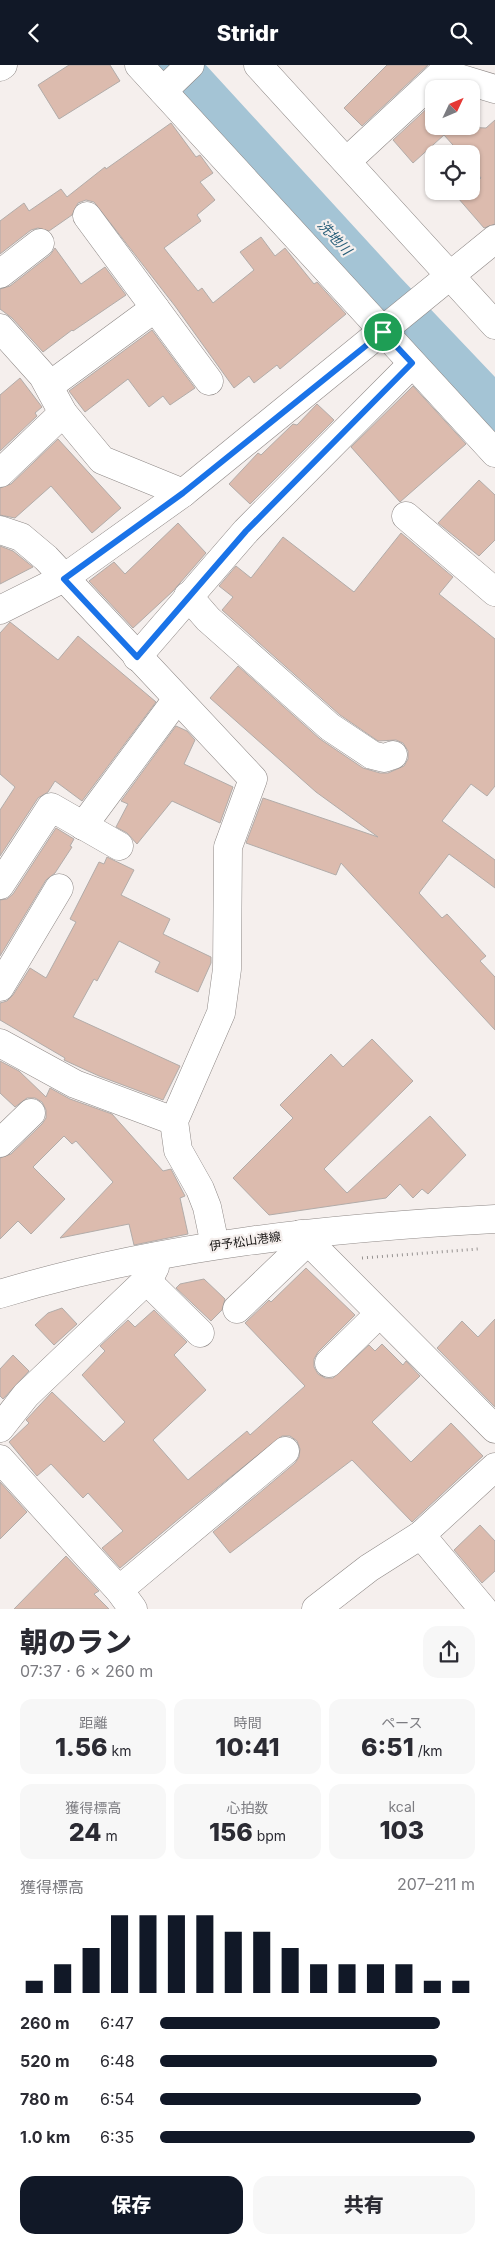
<!DOCTYPE html>
<html lang="ja">
<head>
<meta charset="utf-8">
<style>
	body { margin:0; font-family:Inter,"Noto Sans JP",sans-serif; background:#f7f7f7; color:#2b2b33; height:100vh; display:flex; flex-direction:column; font-size:19px; white-space:nowrap }
	* { box-sizing:border-box; margin:0 }
	p { font-size:16px; color:#7c7c81 }
	.icon { flex:none; width:28px; height:28px; fill:none; stroke:currentColor; stroke-width:2; stroke-linecap:round; stroke-linejoin:round }
	.map { position:relative; height:1544px; overflow:hidden }
	.sheet { display:flex; flex-direction:column; background:#fff; flex:1 }
	.sheet>* { flex:none }
	.needle { width:32px; rotate:46deg }
	.fabs { position:absolute; left:425px; top:15px; display:grid; gap:10px }
	.fabs a { display:grid; place-items:center; width:55px; height:55px; border-radius:10px; background:#fff; box-shadow:0 1px 4px #0004; font-size:25px }
	.pin { position:absolute; display:grid; place-items:center; width:42px; height:42px; color:#fff; margin:-21px; border:2px solid #fff; border-radius:50%; box-shadow:0 1px 5px #0007 }
	.round { display:grid; place-items:center; flex:none; width:52px; height:52px; border-radius:15px; background:#f7f7f7 }
	.summary { display:flex; align-items:center; justify-content:space-between; height:85px; padding:0 20px }
	h1 { font-size:28px; font-weight:800; line-height:38px }
	.stats { display:grid; grid-template-columns:repeat(3,1fr); gap:8px; height:85px; padding:5px 20px }
	.stats div { display:grid; align-content:center; border-radius:12px; background:#f7f7f7; text-align:center }
	.stats b { font-size:25px; font-weight:800 }
	.stats small { font-size:14px; font-weight:400 }
	.stats p { font-size:14px }
	.chart { height:140px; padding:10px 20px }
	.chart p { display:flex; justify-content:space-between }
	.chart svg { width:100%; height:90px; margin-top:5px; stroke:#111827; stroke-width:6 }
	.cta { display:flex; gap:10px; margin-top:auto; padding:10px 20px }
	.cta a { flex:1; height:58px; border-radius:15px; background:#111827; color:#fff; font-size:20px; font-weight:800; line-height:58px; text-align:center }
	.cta a+a { background:#f7f7f7; color:#2b2b33 }
	ul { padding:0 20px; list-style:none; font-size:16px }
	li { display:grid; grid-template-columns:80px 60px 1fr; align-items:center; height:38px }
	li i { height:12px; border-radius:6px; background:#111827 }
	header { display:flex; justify-content:space-between; align-items:center; height:65px; padding:0 20px; background:#111827; color:#fff; font-size:22px; font-weight:800 }
	.map>svg:first-child { display:block }
	.lines { fill:none; stroke-linecap:round; stroke-linejoin:round }
	.river { stroke:#a4c4d5; stroke-width:44 }
	.building { fill:#dcbbae; stroke:#b2aca9 }
	.street-casing { stroke:#8e8886; stroke-width:29 }
	.secondary-casing { stroke:#8e8886; stroke-width:29 }
	.primary-casing { stroke:#8e8886; stroke-width:29 }
	.path { stroke:#969291; stroke-width:3; stroke-dasharray:1 4; stroke-linecap:butt }
	.street { stroke:#fff; stroke-width:28 }
	.secondary { stroke:#fff; stroke-width:28 }
	.primary { stroke:#fff; stroke-width:28 }
	.route-casing { stroke:#fff; stroke-width:10 }
	.route { stroke:#1a73e8; stroke-width:6 }
	.labels { text-anchor:middle; dominant-baseline:central; stroke-width:4.5; stroke-linejoin:round; paint-order:stroke }
	.street-label { font-size:12px; fill:#171514; stroke:#f5efed }
	.water-label { font-size:14px; font-style:italic; fill:#265d78; stroke:#f5efed }
</style>
</head>
<body>
<header><svg class="icon" aria-label="back" viewBox="0 0 24 24"><path d="M15 5l-7 7 7 7"/></svg>Stridr<svg class="icon" aria-label="search" viewBox="0 0 24 24"><circle cx="10" cy="10" r="6"/><path d="M15 15l6 6"/></svg></header>
<div class="map">
<svg width="495" height="1544" viewBox="0 0 495 1544">
	<rect width="100%" height="100%" fill="#f5efed"/>
	<g class="lines">
		<path class="river" d="M 176,0 L 384,227 L 495,344"/>
	</g>
	<g class="building">
		<path d="M 69,0 L 110,0 L 120,16 L 59,54 L 38,20 Z"/>
		<path d="M 387,0 L 428,0 L 362,61 L 344,43 Z"/>
		<path d="M 434,37 L 434,61 L 486,63 L 495,55 L 495,159 L 484,163 L 458,133 L 466,126 L 471,126 L 471,122 L 481,113 L 471,101 L 471,89 L 461,89 L 444,70 L 413,98 L 393,75 Z"/>
		<path d="M 171,58 L 196,92 L 200,90 L 213,108 L 200,117 L 215,135 L 197,150 L 201,156 L 164,183 L 198,226 L 202,223 L 213,238 L 254,205 L 240,187 L 261,172 L 275,191 L 285,183 L 314,219 L 317,217 L 346,249 L 280,304 L 277,300 L 254,318 L 249,311 L 234,323 L 175,241 L 94,137 L 86,135 L 78,138 L 72,150 L 49,166 L 38,163 L 31,165 L 0,189 L 0,156 L 24,138 L 29,146 L 61,124 L 67,132 L 105,102 L 106,104 Z"/>
		<path d="M 55,183 L 81,219 L 105,202 L 126,230 L 73,266 L 72,265 L 43,287 L 12,253 L 0,244 L 0,224 L 10,221 L 50,190 Z"/>
		<path d="M 152,265 L 195,323 L 170,340 L 163,331 L 149,342 L 128,314 L 85,347 L 69,326 Z"/>
		<path d="M 20,313 L 42,342 L 35,348 L 37,351 L 0,386 L 0,330 Z"/>
		<path d="M 413,321 L 466,379 L 400,437 L 351,382 Z"/>
		<path d="M 317,339 L 334,355 L 250,439 L 229,419 L 258,388 L 261,390 L 293,359 L 297,360 Z"/>
		<path d="M 58,374 L 121,443 L 92,468 L 51,421 L 15,453 L 0,450 L 0,423 L 11,419 Z"/>
		<path d="M 479,415 L 495,430 L 495,475 L 479,491 L 438,458 Z"/>
		<path d="M 178,458 L 206,488 L 173,526 L 133,563 L 89,516 L 114,497 L 125,509 Z"/>
		<path d="M 401,468 L 453,512 L 439,529 L 495,574 L 495,721 L 487,731 L 471,719 L 442,756 L 495,795 L 495,823 L 449,789 L 419,828 L 442,853 L 447,849 L 486,891 L 480,896 L 495,912 L 495,965 L 341,798 L 336,810 L 246,778 L 263,733 L 378,772 L 316,727 L 210,633 L 238,601 L 320,674 L 363,703 L 380,708 L 388,708 L 404,701 L 408,694 L 408,686 L 403,678 L 396,675 L 378,676 L 340,650 L 222,545 L 233,532 L 219,521 L 236,501 L 251,513 L 283,472 L 354,527 Z"/>
		<path d="M 0,481 L 13,486 L 33,502 L 0,519 Z"/>
		<path d="M 10,557 L 58,595 L 78,571 L 156,637 L 82,736 L 55,716 L 48,727 L 38,733 L 0,791 L 0,745 L 15,722 L 0,709 L 0,568 Z"/>
		<path d="M 176,661 L 187,666 L 195,675 L 184,699 L 233,722 L 220,758 L 172,736 L 137,779 L 127,768 L 116,762 L 128,739 L 121,736 Z"/>
		<path d="M 56,763 L 74,774 L 70,781 L 72,782 L 55,808 L 46,815 L 0,891 L 0,835 L 7,834 L 13,829 Z"/>
		<path d="M 107,792 L 134,805 L 121,830 L 170,854 L 163,869 L 211,892 L 211,898 L 198,927 L 155,907 L 160,897 L 119,876 L 97,916 L 94,914 L 73,952 L 180,1001 L 163,1035 L 99,1011 L 64,995 L 65,993 L 0,955 L 0,938 L 7,936 L 13,930 L 30,903 L 46,913 L 76,857 L 70,854 L 99,797 L 104,799 Z"/>
		<path d="M 372,974 L 413,1016 L 324,1104 L 347,1128 L 430,1051 L 466,1090 L 428,1129 L 422,1124 L 413,1133 L 400,1119 L 386,1133 L 269,1150 L 233,1113 L 293,1053 L 280,1040 L 331,989 L 343,1002 Z"/>
		<path d="M 0,996 L 19,1006 L 46,1032 L 50,1023 L 70,1034 L 112,1049 L 163,1106 L 171,1104 L 185,1131 L 180,1133 L 188,1169 L 134,1180 L 129,1159 L 60,1173 L 113,1117 L 76,1076 L 72,1079 L 64,1071 L 33,1102 L 65,1134 L 31,1169 L 18,1156 L 0,1174 L 0,1093 L 11,1089 L 42,1059 L 46,1053 L 46,1045 L 42,1037 L 35,1033 L 27,1033 L 15,1042 L 0,1028 Z"/>
		<path d="M 306,1203 L 355,1250 L 318,1287 L 314,1294 L 314,1302 L 318,1309 L 325,1313 L 333,1313 L 369,1280 L 375,1286 L 382,1279 L 403,1300 L 406,1296 L 420,1311 L 372,1357 L 411,1397 L 451,1358 L 483,1391 L 412,1457 L 352,1395 L 230,1488 L 213,1467 L 295,1398 L 299,1392 L 300,1384 L 297,1376 L 290,1371 L 282,1371 L 193,1442 L 120,1503 L 102,1483 L 123,1466 L 88,1428 L 83,1433 L 51,1399 L 37,1411 L 9,1377 L 29,1358 L 26,1355 L 52,1327 L 104,1377 L 125,1357 L 82,1310 L 105,1286 L 100,1281 L 128,1255 L 135,1262 L 154,1245 L 187,1277 L 174,1290 L 206,1325 L 153,1375 L 188,1415 L 247,1366 L 250,1370 L 305,1321 L 245,1258 L 269,1235 L 271,1237 Z"/>
		<path d="M 204,1214 L 225,1234 L 222,1245 L 211,1256 L 176,1223 L 180,1219 Z"/>
		<path d="M 62,1243 L 77,1259 L 54,1280 L 35,1260 L 48,1248 Z"/>
		<path d="M 495,1254 L 495,1342 L 437,1283 L 462,1256 L 478,1272 Z"/>
		<path d="M 13,1290 L 29,1306 L 3,1334 L 0,1331 L 0,1304 Z"/>
		<path d="M 0,1417 L 27,1447 L 0,1474 Z"/>
		<path d="M 480,1460 L 495,1476 L 495,1506 L 482,1518 L 454,1485 Z"/>
		<path d="M 66,1491 L 99,1526 L 94,1529 L 109,1544 L 14,1544 Z"/>
	</g>
	<g class="lines">
		<g class="street-casing">
			<g id="street">
				<path d="M 139,0 L 495,388"/>
				<path d="M 0,2 L 3,0"/>
				<path d="M 163,26 L 190,0"/>
				<path d="M 347,96 L 442,8 L 495,24"/>
				<path d="M 87,151 L 209,316"/>
				<path d="M 0,209 L 40,178"/>
				<path d="M 0,263 L 43,311 L 63,348 L 102,395 L 183,428"/>
				<path d="M 49,321 L 155,243"/>
				<path d="M 0,408 L 63,348"/>
				<path d="M 406,451 L 495,527"/>
				<path d="M 0,465 L 21,472 L 46,493 L 253,714 L 228,782 L 227,904 L 221,948 L 174,1056 L 178,1085 L 200,1124 L 207,1142 L 215,1180"/>
				<path d="M 188,531 L 208,554 L 330,662 L 372,690 L 384,693 L 393,690"/>
				<path d="M 137,592 L 246,466 L 412,299"/>
				<path d="M 83,761 L 177,634"/>
				<path d="M 0,820 L 51,742 L 119,781"/>
				<path d="M 0,922 L 59,823"/>
				<path d="M 0,978 L 75,1019 L 174,1056"/>
				<path d="M 0,1078 L 31,1048"/>
				<path d="M 301,1169 L 495,1364"/>
				<path d="M 146,1215 L 200,1268"/>
				<path d="M 237,1244 L 308,1176"/>
				<path d="M 329,1298 L 379,1249"/>
				<path d="M 0,1363 L 26,1330 L 150,1212 L 155,1202 L 154,1192"/>
				<path d="M 0,1394 L 119,1525 L 133,1544"/>
				<path d="M 421,1470 L 483,1544"/>
				<path d="M 119,1525 L 285,1386"/>
				<path d="M 316,1544 L 369,1503 L 421,1470 L 495,1402"/>
			</g>
		</g>
		<g class="secondary-casing">
			<path id="secondary" d="M 258,0 L 495,260"/>
		</g>
		<g class="primary-casing">
			<g id="primary">
				<path d="M 0,545 L 64,513 L 183,428 L 495,174"/>
				<path d="M 0,1229 C 160,1180 328,1163 495,1154"/>
			</g>
		</g>
		<path class="path" d="M 362,1193 L 478,1184"/>
		<use href="#street" class="street"/>
		<use href="#secondary" class="secondary"/>
		<use href="#primary" class="primary"/>
	</g>
	<g class="lines">
		<g class="route-casing">
			<path id="route" d="M 383,267 L 412,298 L 246,466 L 137,592 L 64,514 L 183,428 Z"/>
		</g>
		<use href="#route" class="route"/>
	</g>
	<g class="labels">
		<g class="street-label">
			<text transform="translate(245 1176) rotate(-8)">伊予松山港線</text>
		</g>
		<g class="water-label">
			<text transform="translate(335 172) rotate(47)">洗地川</text>
		</g>
	</g>
</svg>
<div class="fabs">
<a><svg class="needle" viewBox="-14 -14 28 28"><path d="M0-13l5 13h-10z" fill="#e53935"/><path d="M0 13l5-13h-10z" fill="#7c7c81"/></svg></a>
<a><svg class="icon" aria-label="locate" viewBox="0 0 24 24"><circle cx="12" cy="12" r="6"/><path d="M12 2v4M12 18v4M2 12h4M18 12h4"/></svg></a>
</div>
<div class="pin" style="left:383px;top:267px;background:#1e9e55"><svg class="icon" aria-label="arrive" viewBox="0 0 24 24"><path d="M6 21V4h12l-3 4 3 4H6"/></svg></div>
</div>
<section class="sheet">
<div class="summary"><div><h1>朝のラン</h1><p>07:37 · 6 × 260 m</p></div><a class="round"><svg class="icon" aria-label="share" viewBox="0 0 24 24"><path d="M12 15V3M7 8l5-5 5 5M5 13v7h14v-7"/></svg></a></div>
<div class="stats">
<div><p>距離</p><b>1.56<small> km</small></b></div>
<div><p>時間</p><b>10:41</b></div>
<div><p>ペース</p><b>6:51<small> /km</small></b></div>
</div>
<div class="stats">
<div><p>獲得標高</p><b>24<small> m</small></b></div>
<div><p>心拍数</p><b>156<small> bpm</small></b></div>
<div><p>kcal</p><b>103</b></div>
</div>
<div class="chart"><p><span>獲得標高</span>207–211 m</p>
<svg viewBox="0 0 160 44" preserveAspectRatio="none"><path d="M5 44V38M15 44V30M25 44V22M35 44V6M45 44V6M55 44V6M65 44V6M75 44V14M85 44V14M95 44V22M105 44V30M115 44V30M125 44V30M135 44V30M145 44V38M155 44V38"/></svg>
</div>
<ul>
<li><b>260 m</b>6:47<i style="width:89%"></i></li>
<li><b>520 m</b>6:48<i style="width:88%"></i></li>
<li><b>780 m</b>6:54<i style="width:83%"></i></li>
<li><b>1.0 km</b>6:35<i style="width:100%"></i></li>
</ul>
<div class="cta"><a>保存</a><a>共有</a></div>
</section>
</body>
</html>
